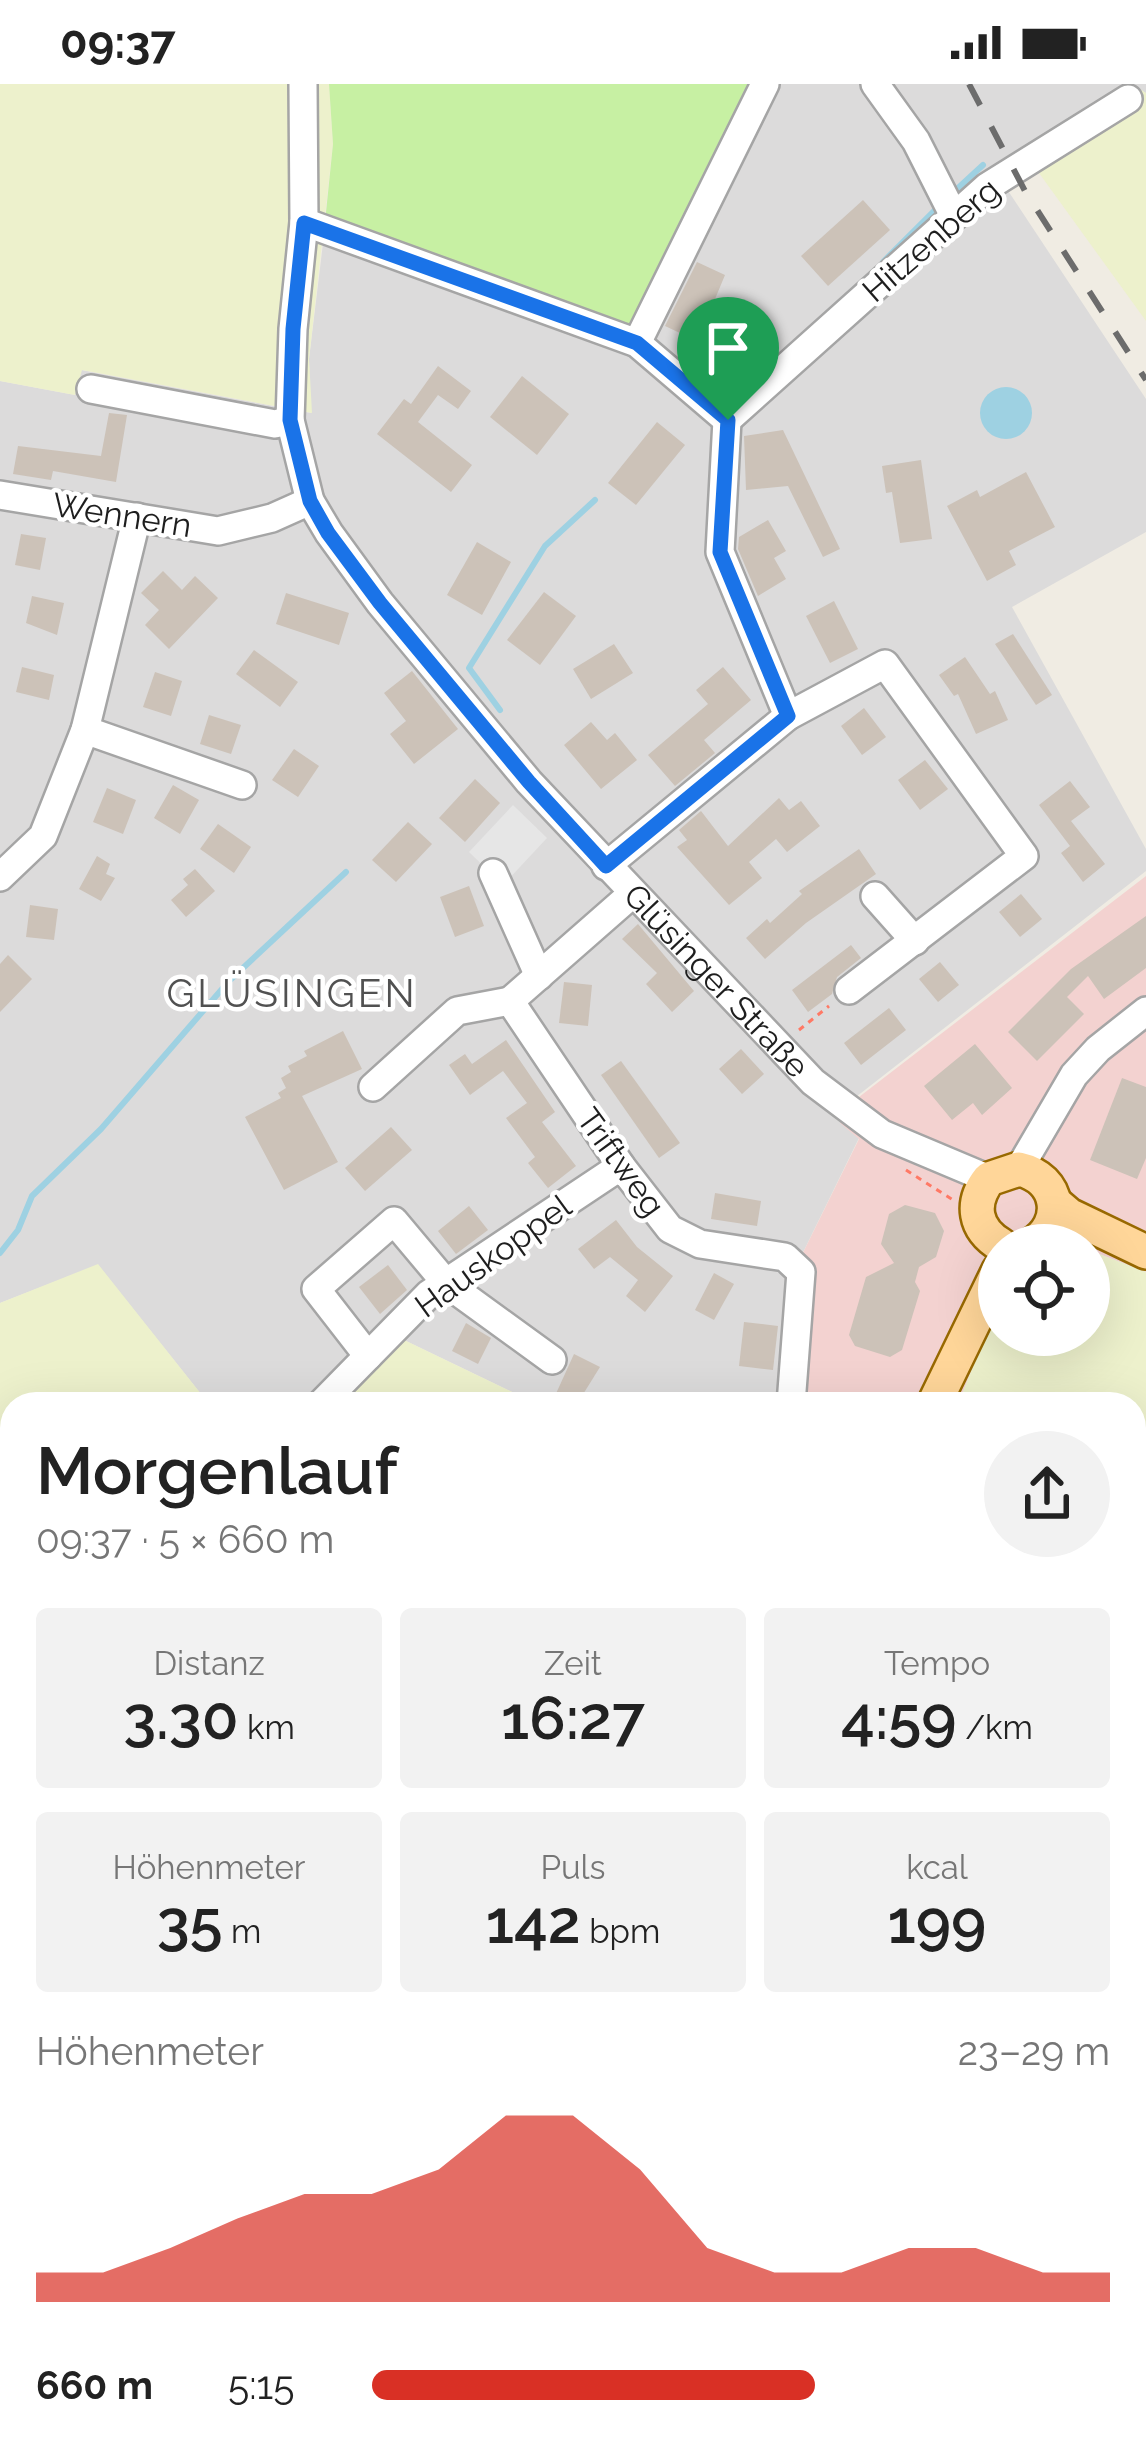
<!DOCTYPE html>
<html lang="de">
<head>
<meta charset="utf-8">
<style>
	body { margin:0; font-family:Raleway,sans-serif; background:#f2f2f2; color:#222; height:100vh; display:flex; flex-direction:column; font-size:45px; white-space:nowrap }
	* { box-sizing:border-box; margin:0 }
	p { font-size:39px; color:#767676 }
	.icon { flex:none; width:66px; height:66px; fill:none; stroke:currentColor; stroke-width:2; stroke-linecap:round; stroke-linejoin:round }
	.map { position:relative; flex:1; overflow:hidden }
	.drawer { position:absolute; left:0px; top:1308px; width:1146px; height:1062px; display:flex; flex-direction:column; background:#fff; border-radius:36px 36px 0 0; box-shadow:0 12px 48px #0002 }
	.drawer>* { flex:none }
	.fabs { position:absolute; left:978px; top:1140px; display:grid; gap:24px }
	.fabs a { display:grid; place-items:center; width:132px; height:132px; border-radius:50%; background:#fff; box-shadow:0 12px 48px #0002; font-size:60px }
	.pin { position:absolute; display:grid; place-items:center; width:102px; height:102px; color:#fff; margin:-123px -51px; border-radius:50% 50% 50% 0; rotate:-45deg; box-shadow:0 0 12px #0007 }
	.pin .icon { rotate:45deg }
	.round { display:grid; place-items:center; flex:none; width:126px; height:126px; border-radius:63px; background:#f2f2f2 }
	.head { display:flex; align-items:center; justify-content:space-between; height:204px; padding:0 36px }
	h1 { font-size:66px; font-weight:600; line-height:90px }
	.figures { display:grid; grid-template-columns:repeat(3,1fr); gap:18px; height:204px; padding:12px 36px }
	.figures div { display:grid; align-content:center; border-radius:12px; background:#f2f2f2; text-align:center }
	.figures b { font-size:60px; font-weight:600 }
	.figures small { font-size:33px; font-weight:400 }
	.figures p { font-size:33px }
	.chart { height:336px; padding:24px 36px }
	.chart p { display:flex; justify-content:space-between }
	.chart svg { width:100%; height:216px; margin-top:12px; fill:#d93025; opacity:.7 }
	ul { padding:0 36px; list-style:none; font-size:39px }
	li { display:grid; grid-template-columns:192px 144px 1fr; align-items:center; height:90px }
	li i { height:30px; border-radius:15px; background:#d93025 }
	.status { display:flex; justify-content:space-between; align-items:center; height:84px; padding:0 60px; background:#fff; direction:ltr }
	.status svg { height:33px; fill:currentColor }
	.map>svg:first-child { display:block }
	.residential { fill:#dcdbdb }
	.commercial { fill:#f3d2d0 }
	.education { fill:#feffdd }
	.farmland { fill:#edf1cc }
	.grass { fill:#c7f0a3 }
	.forest { fill:#a4d493 }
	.pitch { fill:#78e8bf }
	.parking { fill:#e6e6e6 }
	.water { fill:#9ed1e2 }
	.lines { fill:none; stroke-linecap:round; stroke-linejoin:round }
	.stream { stroke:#9ed1e2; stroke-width:6 }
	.building { fill:#ccc2b8 }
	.minor-casing { stroke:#a5a5a5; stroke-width:32 }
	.major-casing { stroke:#986900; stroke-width:38 }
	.path { stroke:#ff7965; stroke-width:3; stroke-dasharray:6 6; stroke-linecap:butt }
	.minor { stroke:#fff; stroke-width:27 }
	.major { stroke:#ffd699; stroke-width:33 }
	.rail { stroke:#6c6c6c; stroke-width:6; stroke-dasharray:24 24; stroke-linecap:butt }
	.route-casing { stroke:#fff; stroke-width:24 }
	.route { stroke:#1a73e8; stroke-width:15 }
	.labels { text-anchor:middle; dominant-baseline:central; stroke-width:9; stroke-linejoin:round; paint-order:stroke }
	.street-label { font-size:33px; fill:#1e1e1e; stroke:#fff }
	.quarter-label { font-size:39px; letter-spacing:3px; fill:#515151; stroke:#fff }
</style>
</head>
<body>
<div class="status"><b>09:37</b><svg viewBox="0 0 49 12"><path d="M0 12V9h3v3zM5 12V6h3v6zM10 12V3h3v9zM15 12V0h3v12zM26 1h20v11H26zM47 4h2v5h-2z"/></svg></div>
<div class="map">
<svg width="1146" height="2370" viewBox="0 0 1146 2370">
	<rect width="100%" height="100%" fill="#f0ece3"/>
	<path class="residential" d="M 759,0 L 1146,0 L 1146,9 L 1136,3 L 995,87 L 1146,315 L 1146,448 L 1012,523 L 1146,765 L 1146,787 L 852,1016 L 836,1035 L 859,1054 L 792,1191 L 781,1320 L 537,1320 L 404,1256 L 340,1320 L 209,1320 L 98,1181 L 0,1219 L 0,297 L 75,311 L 81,286 L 311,329 L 309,275 L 324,151 Z"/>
	<path class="commercial" d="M 1146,792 L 1146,1188 L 1089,1166 L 1089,1161 L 999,1161 L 999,1218 L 958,1320 L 781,1320 L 792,1191 L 859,1055 L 840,1039 L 859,1013 Z"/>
	<path class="education" d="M 1146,1688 L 1146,2189 L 1134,2186 L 1134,1720 Z"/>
	<g class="farmland">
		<path d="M 0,0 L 329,0 L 333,60 L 309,275 L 312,329 L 82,286 L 75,311 L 0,297 Z"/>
		<path d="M 1137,3 L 1146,9 L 1146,237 L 1026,71 Z"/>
		<path d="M 1089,1166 L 1146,1188 L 1146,1688 L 1134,1720 L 1134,1320 L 958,1320 L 999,1218 L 999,1251 L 1089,1251 Z"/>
		<path d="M 98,1180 L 209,1320 L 12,1320 L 12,1840 L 0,1838 L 0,1219 Z"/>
		<path d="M 404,1256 L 537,1320 L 340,1320 Z"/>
		<path d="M 0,2115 L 12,2125 L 12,2250 L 0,2249 Z"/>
	</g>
	<g class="grass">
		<path d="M 329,0 L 759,0 L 638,247 L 325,138 L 333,60 Z"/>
		<path d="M 123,2358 L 652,2358 L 650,2370 L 125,2370 Z"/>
	</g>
	<path class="forest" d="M 0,1838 L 12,1840 L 12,2125 L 0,2115 Z"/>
	<path class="pitch" d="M 1146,2327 L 1146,2370 L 703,2370 L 705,2358 L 1134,2358 Z"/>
	<path class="parking" d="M 513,721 L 547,754 L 503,801 L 469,768 Z"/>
	<circle class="water" cx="1006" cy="329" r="26"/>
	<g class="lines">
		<g class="stream">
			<path d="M 957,105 L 983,81"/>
			<path d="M 883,178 L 935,126"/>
			<path d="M 500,626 L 469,584 L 545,462 L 595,416"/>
			<path d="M 0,1169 L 18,1146 L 32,1112 L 101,1045 L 229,897 L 346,788"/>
		</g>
	</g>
	<g class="building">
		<path d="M 863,116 L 890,146 L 828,202 L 801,172 Z"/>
		<path d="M 697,178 L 725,191 L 703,244 L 774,270 L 745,296 L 733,288 L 720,306 L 684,275 L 695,256 L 665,242 Z"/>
		<path d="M 438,282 L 471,307 L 458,325 L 438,311 L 418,338 L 472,381 L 451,408 L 377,350 L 404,315 L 411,320 Z"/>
		<path d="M 522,292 L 569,330 L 537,371 L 490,333 Z"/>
		<path d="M 109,329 L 127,331 L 116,398 L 53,387 L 51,396 L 13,390 L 18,362 L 101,372 Z"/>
		<path d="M 657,338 L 685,361 L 636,421 L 608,399 Z"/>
		<path d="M 783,346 L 840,465 L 823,473 L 788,402 L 746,406 L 744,352 Z"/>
		<path d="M 921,376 L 932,455 L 900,459 L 892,408 L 886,409 L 882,382 Z"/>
		<path d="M 1026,388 L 1055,443 L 1009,467 L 1016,481 L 987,497 L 947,422 L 977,406 L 980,413 Z"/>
		<path d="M 768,436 L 786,467 L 774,474 L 786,495 L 758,512 L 738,465 L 739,453 Z"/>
		<path d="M 21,450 L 46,454 L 40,486 L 15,481 Z"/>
		<path d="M 477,458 L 511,478 L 482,531 L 447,511 Z"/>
		<path d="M 163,487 L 182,506 L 195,492 L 218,514 L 169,565 L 145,541 L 159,526 L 141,509 Z"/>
		<path d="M 544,508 L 576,532 L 540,581 L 507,556 Z"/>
		<path d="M 286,509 L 349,529 L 339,561 L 276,540 Z"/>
		<path d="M 32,512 L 64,519 L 57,551 L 26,539 Z"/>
		<path d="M 834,517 L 858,565 L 830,579 L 806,532 Z"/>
		<path d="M 1013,550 L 1052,611 L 1036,621 L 995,560 Z"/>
		<path d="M 614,560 L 633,589 L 591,615 L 573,585 Z"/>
		<path d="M 254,566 L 298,598 L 280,623 L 236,590 Z"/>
		<path d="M 965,573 L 990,610 L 995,607 L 1008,636 L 976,650 L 958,610 L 954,612 L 939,591 Z"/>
		<path d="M 22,583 L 54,591 L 49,616 L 16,608 Z"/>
		<path d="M 723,583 L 751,616 L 704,656 L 715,669 L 675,702 L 648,671 L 708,620 L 696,606 Z"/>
		<path d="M 412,587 L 458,645 L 414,680 L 390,650 L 406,637 L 384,609 Z"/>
		<path d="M 155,588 L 182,597 L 171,632 L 143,623 Z"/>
		<path d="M 864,624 L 886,653 L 862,671 L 841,642 Z"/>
		<path d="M 209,631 L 241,641 L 231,670 L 200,660 Z"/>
		<path d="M 591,638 L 607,656 L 615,649 L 637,676 L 601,705 L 564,661 Z"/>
		<path d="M 294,665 L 319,682 L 298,713 L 272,696 Z"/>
		<path d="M 925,676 L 948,705 L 920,726 L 898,696 Z"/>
		<path d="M 475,695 L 500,719 L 465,758 L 439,734 Z"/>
		<path d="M 1070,697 L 1090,723 L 1071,737 L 1105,780 L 1083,798 L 1061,769 L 1070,762 L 1039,721 Z"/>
		<path d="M 173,701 L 199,716 L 180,750 L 154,734 Z"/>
		<path d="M 107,704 L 136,716 L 123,750 L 93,738 Z"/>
		<path d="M 779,714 L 789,726 L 801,717 L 820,742 L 787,768 L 776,755 L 749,778 L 762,794 L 729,821 L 677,763 L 687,756 L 679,746 L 701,727 L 728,762 Z"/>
		<path d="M 408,738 L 432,760 L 396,798 L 372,776 Z"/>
		<path d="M 218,740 L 251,763 L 234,789 L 200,765 Z"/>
		<path d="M 859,765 L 876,790 L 806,839 L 765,875 L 746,854 L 767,835 L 770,839 L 802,810 L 799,807 Z"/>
		<path d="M 97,772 L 110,780 L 106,790 L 115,794 L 101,817 L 79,805 Z"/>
		<path d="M 195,785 L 215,807 L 186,833 L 171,816 L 188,801 L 183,795 Z"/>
		<path d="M 469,802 L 484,842 L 455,853 L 440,813 Z"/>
		<path d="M 1021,810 L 1042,835 L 1020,853 L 999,828 Z"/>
		<path d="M 30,821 L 58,825 L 54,856 L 26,853 Z"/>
		<path d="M 1146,832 L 1146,884 L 1104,915 L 1088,892 L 1067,913 L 1084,930 L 1037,977 L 1008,948 L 1071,885 Z"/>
		<path d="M 638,840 L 694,907 L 672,928 L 646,900 L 657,889 L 622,855 Z"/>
		<path d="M 851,861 L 861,874 L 837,893 L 832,910 L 808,928 L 792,906 Z"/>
		<path d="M 8,871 L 32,895 L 0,928 L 0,880 Z"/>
		<path d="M 940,878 L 959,901 L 938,918 L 919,895 Z"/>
		<path d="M 564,898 L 592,901 L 588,942 L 559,939 Z"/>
		<path d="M 889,924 L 906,946 L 861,981 L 844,959 Z"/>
		<path d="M 343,947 L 362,985 L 302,1012 L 338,1078 L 284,1106 L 245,1033 L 281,1014 L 278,1009 L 286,1004 L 281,994 L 291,988 L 288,982 L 307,972 L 304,967 Z"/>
		<path d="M 506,956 L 555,1028 L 542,1038 L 576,1082 L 548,1104 L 528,1079 L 535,1073 L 506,1034 L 527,1019 L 503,987 L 470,1011 L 449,981 L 465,970 L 472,980 Z"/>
		<path d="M 975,960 L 1012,1004 L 982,1031 L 973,1019 L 952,1036 L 924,1002 Z"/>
		<path d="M 741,965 L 764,990 L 742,1010 L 719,985 Z"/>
		<path d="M 621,977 L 680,1059 L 659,1074 L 601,991 Z"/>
		<path d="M 1122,994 L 1146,1003 L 1146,1074 L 1137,1095 L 1090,1076 Z"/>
		<path d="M 391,1043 L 412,1066 L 365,1107 L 345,1084 Z"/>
		<path d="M 715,1109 L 761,1117 L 757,1142 L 711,1135 Z"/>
		<path d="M 905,1121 L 935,1129 L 944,1147 L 936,1173 L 919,1183 L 915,1198 L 920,1207 L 902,1266 L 890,1273 L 855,1262 L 849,1251 L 866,1193 L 894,1179 L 881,1160 L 889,1130 Z"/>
		<path d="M 469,1122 L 488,1146 L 456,1170 L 438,1147 Z"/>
		<path d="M 616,1136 L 637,1163 L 673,1192 L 645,1228 L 626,1212 L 638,1196 L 610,1173 L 594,1185 L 578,1165 Z"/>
		<path d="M 388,1181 L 407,1206 L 380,1230 L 359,1203 Z"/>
		<path d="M 714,1189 L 734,1200 L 714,1236 L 695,1226 Z"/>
		<path d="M 744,1238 L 778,1242 L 773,1286 L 739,1282 Z"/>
		<path d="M 466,1239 L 491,1254 L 478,1280 L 452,1267 Z"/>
		<path d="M 574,1270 L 600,1283 L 577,1320 L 567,1320 L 554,1314 Z"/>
	</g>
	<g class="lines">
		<g class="minor-casing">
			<g id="minor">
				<path id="s1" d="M 303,0 L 304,138 L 293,245 L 290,336 L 310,417 L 329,449 L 380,519 L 529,698 L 813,998 L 882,1050 L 989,1095"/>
				<path d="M 875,0 L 916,57 L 954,132"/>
				<path d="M 304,138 L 637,259 L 727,336"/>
				<path d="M 637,259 L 765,0"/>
				<path d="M 91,305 L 275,340 L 290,336"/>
				<path d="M 727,336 L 987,103 L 1128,15"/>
				<path d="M 727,336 L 720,468 L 788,632"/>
				<path d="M 0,411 L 218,447 L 272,434 L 310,417"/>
				<path d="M 85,646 L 242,701"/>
				<path d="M 606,782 L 788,632 L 885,580 L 1024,772 L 849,906"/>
				<path d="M 493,789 L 539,892"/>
				<path d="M 0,793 L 43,752 L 85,646 L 137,433"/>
				<path d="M 632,810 L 510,917 L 621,1082 L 670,1145 L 700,1160 L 785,1173 L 801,1188 L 791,1320"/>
				<path d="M 875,812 L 915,857"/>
				<path d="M 373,1003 L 457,927 L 510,917"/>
				<path d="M 1019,1085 L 1074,991 L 1098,965 L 1146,927"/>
				<path d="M 368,1272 L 316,1205 L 394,1137 L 446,1199 L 552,1276"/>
				<path d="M 321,1320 L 429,1210 L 621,1082"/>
				<path d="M 1134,2204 L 1146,2206"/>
				<path d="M 1134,2308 L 1146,2313"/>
				<path d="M 1134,2347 L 1146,2352"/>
			</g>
		</g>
		<g class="major-casing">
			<g id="major">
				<path d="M 1055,1119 L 1069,1131 L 1146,1168"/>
				<path d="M 1001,1161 C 974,1145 970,1119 989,1095 L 1019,1085 C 1060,1094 1067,1140 1031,1161"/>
				<path d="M 934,1320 L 999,1186"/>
				<path d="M 690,2370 L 691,2358"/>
			</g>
		</g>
		<g class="path">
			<path d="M 799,946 L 829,922"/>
			<path d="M 906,1086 L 953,1116"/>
			<path d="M 0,1681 L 12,1680"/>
			<path d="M 1134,1856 L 1146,1858"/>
			<path d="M 0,2269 L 12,2270"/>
			<path d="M 658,2370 L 659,2358"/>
		</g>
		<use href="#minor" class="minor"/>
		<use href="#major" class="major"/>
		<path class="rail" d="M 969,0 L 1025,107 L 1146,296"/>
	</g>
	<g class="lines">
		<g class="route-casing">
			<path id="route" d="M 304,139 L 637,259 L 728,336 L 720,468 L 788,632 L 606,782 L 529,698 L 380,519 L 328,449 L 310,417 L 290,336 L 293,245 Z"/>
		</g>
		<use href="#route" class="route"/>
	</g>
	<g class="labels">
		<g class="street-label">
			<text transform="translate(931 156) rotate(-41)">Hitzenberg</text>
			<text transform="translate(122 431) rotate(9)">Wennern</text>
			<text stroke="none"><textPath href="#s1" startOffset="1050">Glüsinger Straße</textPath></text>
			<text transform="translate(621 1078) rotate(54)">Triftweg</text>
			<text transform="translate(493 1172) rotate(-36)">Hauskoppel</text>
		</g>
		<g class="quarter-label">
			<text x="292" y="909">GLÜSINGEN</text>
		</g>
	</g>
</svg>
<div class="fabs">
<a><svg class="icon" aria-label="locate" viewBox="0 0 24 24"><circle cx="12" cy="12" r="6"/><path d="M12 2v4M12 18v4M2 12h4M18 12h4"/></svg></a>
</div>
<div class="pin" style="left:728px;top:336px;background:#1e9e55"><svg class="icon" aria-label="arrive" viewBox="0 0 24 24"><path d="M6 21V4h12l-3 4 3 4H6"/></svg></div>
<section class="drawer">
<div class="head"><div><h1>Morgenlauf</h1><p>09:37 · 5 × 660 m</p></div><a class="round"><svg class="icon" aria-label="share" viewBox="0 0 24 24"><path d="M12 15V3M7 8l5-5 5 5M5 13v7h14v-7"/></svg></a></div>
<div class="figures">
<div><p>Distanz</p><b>3.30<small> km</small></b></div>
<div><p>Zeit</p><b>16:27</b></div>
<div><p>Tempo</p><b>4:59<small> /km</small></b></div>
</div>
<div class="figures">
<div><p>Höhenmeter</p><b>35<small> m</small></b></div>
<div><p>Puls</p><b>142<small> bpm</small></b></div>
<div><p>kcal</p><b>199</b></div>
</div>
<div class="chart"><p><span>Höhenmeter</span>23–29 m</p>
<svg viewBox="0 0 160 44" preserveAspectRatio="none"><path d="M0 44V38L10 38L20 33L30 27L40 22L50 22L60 17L70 6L80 6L90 17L100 33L110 38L120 38L130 33L140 33L150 38L160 38V44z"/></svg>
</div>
<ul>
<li><b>660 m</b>5:15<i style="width:60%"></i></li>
</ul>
</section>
</div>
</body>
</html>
